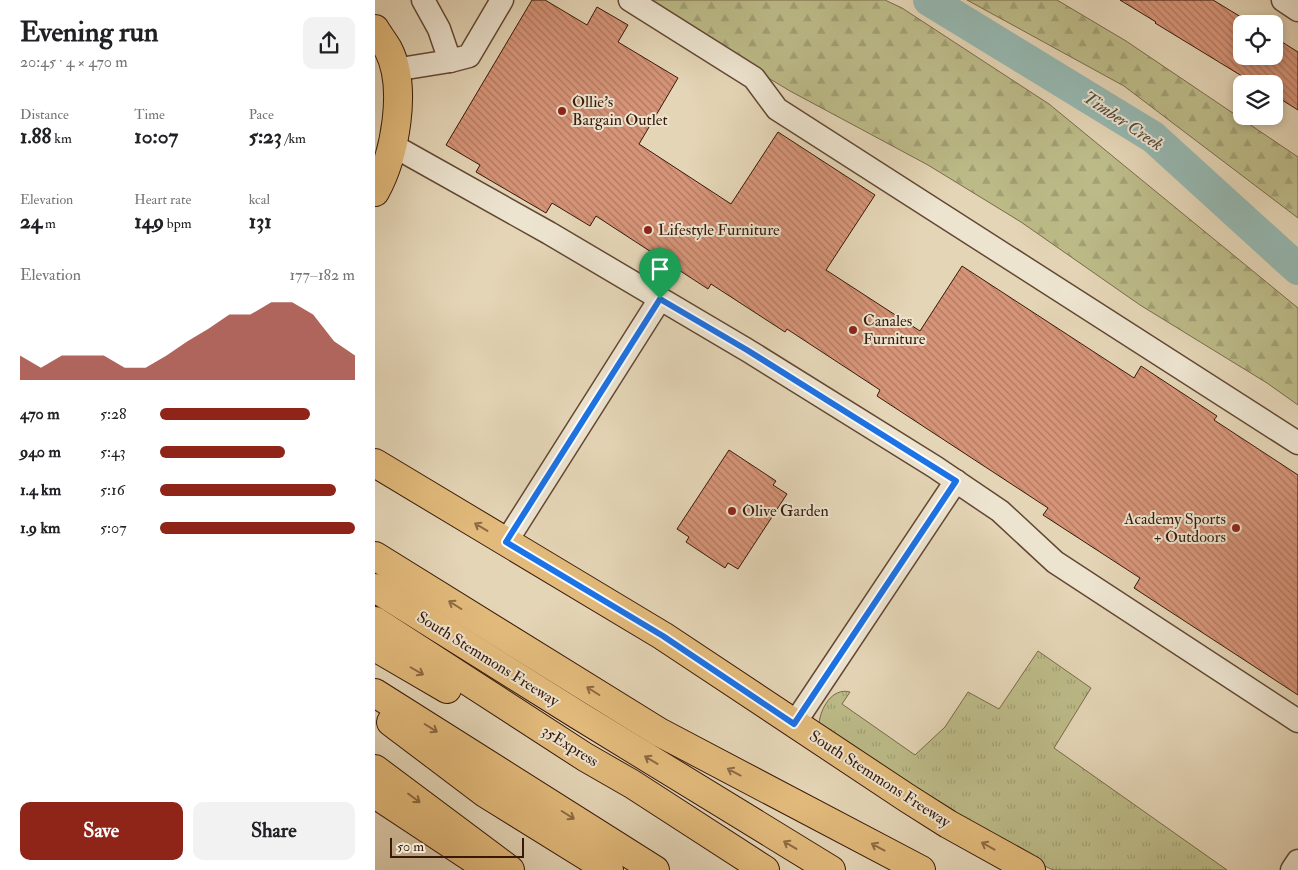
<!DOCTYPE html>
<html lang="en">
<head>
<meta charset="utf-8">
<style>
	body { margin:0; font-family:"IM FELL Double Pica",serif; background:#f2f2f2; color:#202124; height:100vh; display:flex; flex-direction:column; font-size:19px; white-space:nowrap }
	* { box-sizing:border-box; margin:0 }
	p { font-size:16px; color:#757577 }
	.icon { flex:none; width:28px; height:28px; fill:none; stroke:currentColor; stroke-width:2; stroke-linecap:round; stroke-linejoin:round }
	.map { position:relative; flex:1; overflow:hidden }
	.panel { display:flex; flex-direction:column; background:#fff; width:375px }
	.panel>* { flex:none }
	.controls { position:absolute; left:858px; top:15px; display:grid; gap:10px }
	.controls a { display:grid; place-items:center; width:50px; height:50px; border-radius:10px; background:#fff; box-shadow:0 2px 8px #0003; font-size:25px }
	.scale { position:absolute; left:15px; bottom:12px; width:134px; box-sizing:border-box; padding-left:5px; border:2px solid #381908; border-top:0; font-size:14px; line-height:18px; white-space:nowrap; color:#381908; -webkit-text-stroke:4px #ede4d0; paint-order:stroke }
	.pin { position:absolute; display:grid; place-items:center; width:42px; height:42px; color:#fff; margin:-51px -21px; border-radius:50% 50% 50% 0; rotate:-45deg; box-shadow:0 0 5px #0007 }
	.pin .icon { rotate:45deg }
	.round { display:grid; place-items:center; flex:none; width:52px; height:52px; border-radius:10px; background:#f2f2f2 }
	.overview { display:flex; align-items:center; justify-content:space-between; height:85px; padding:0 20px }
	h1 { font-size:28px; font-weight:700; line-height:38px }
	.figures { display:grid; grid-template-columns:repeat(3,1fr); gap:8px; height:85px; padding:5px 20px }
	.figures div { display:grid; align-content:center }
	.figures b { font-size:21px; font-weight:700 }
	.figures small { font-size:14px; font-weight:400 }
	.figures p { font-size:14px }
	.chart { height:140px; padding:10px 20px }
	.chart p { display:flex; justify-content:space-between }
	.chart svg { width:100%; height:90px; margin-top:5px; fill:#8f2418; opacity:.7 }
	.cta { display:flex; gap:10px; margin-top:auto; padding:10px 20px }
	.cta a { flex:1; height:58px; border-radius:10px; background:#8f2418; color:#fff; font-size:20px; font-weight:700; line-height:58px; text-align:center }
	.cta a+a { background:#f2f2f2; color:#202124 }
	ul { padding:0 20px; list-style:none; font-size:16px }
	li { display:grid; grid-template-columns:80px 60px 1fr; align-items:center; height:38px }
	li i { height:12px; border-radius:6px; background:#8f2418 }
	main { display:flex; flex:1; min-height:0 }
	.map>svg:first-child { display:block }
	.grass { fill:url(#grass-tufts); stroke:#7a6a48 }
	.forest { fill:url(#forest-firs); stroke:#7a6a48 }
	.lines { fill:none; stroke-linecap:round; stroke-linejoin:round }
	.river { stroke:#95b8b1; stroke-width:32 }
	.building { fill:url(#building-back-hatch); stroke:#381908 }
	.minor-casing { stroke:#634834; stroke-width:25 }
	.major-casing { stroke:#381908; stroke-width:30 }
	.highway-casing { stroke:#381908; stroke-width:30 }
	.minor { stroke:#ede4d0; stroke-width:22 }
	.major { stroke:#e2ba7b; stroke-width:28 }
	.highway { stroke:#e2ba7b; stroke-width:28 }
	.oneway { stroke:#8d6a42 }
	.route-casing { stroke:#fff; stroke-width:10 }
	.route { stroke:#1a73e8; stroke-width:6 }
	.poi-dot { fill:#8f2418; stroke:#ede4d0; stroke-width:2 }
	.labels { text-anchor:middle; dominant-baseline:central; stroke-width:4; stroke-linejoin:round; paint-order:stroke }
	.poi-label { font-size:16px; fill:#381908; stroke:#ede4d0; text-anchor:start }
	.street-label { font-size:16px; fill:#381908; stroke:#ede4d0 }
	.water-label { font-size:18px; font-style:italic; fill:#54493b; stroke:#ede4d0 }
</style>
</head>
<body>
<main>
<section class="panel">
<div class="overview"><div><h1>Evening run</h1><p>20:45 · 4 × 470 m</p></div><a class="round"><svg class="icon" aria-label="share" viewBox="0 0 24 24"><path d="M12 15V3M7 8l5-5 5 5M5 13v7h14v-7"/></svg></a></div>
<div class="figures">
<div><p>Distance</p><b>1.88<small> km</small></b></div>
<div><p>Time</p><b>10:07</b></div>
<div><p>Pace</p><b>5:23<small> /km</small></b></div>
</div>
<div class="figures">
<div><p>Elevation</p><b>24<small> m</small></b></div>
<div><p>Heart rate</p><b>149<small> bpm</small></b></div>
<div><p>kcal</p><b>131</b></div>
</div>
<div class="chart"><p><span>Elevation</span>177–182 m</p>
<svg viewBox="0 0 160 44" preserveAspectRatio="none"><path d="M0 44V32L10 38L20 32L30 32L40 32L50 38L60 38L70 32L80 25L90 19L100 12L110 12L120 6L130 6L140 12L150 25L160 32V44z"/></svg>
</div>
<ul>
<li><b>470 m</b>5:28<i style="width:77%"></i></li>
<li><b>940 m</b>5:43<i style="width:64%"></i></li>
<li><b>1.4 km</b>5:16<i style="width:90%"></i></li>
<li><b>1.9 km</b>5:07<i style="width:100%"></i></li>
</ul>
<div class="cta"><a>Save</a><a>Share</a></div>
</section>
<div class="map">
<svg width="923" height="870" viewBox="0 0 923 870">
	<defs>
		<pattern id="grass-tufts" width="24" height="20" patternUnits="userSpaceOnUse" patternTransform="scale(1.25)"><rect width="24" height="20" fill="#bcbb88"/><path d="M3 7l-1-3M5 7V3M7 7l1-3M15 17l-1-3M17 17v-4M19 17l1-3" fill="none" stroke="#a2a074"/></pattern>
		<pattern id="forest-firs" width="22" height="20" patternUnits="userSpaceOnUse" patternTransform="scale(1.25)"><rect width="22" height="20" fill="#bcbb88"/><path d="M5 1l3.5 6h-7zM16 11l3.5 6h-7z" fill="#a2a074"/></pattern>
		<pattern id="building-back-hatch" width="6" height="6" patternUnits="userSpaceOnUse" patternTransform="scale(1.25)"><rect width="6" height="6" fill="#d69478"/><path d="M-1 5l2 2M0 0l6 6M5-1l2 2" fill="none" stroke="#af7860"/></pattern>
	</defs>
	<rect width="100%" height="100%" fill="#e4d5b6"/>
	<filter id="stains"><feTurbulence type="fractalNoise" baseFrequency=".004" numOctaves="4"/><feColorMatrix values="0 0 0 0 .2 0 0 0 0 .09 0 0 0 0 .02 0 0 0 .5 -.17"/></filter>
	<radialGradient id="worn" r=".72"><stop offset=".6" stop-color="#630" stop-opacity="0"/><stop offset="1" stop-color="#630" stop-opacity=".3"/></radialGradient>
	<path class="grass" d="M 663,651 L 716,688 L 679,748 L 852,870 L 678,870 L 632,848 L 444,724 C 445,709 457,687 475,692 L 467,704 L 540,755 L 570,727 L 593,692 L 624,709 Z"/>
	<g class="forest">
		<path d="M 264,0 L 510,0 L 527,8 L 674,104 L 923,308 L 923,405 L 892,383 L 765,305 L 646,222 L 553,165 L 415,91 Z"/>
		<path d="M 592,0 L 682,0 L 751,41 L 923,157 L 923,218 L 749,86 Z"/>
	</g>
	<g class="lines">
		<path class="river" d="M 554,0 L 778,137 L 923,269"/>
	</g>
	<g class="building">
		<path d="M 157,0 L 170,0 L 212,25 L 222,7 L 253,25 L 243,42 L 303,78 L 264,144 L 356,204 L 403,132 L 500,195 L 451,270 L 545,331 L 587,266 L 759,378 L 766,366 L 842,416 L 839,420 L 923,475 L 923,695 L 759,588 L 765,578 L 668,515 L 673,508 L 502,396 L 505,390 L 412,329 L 410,332 L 336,284 L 333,289 L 221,216 L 215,226 L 177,203 L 171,213 L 101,172 L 105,165 L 71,145 Z"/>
		<path d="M 745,0 L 838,0 L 866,17 L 866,56 L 899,56 L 899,37 L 923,52 L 923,110 L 899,95 L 899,84 L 880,84 L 780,23 L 781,22 Z"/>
		<path d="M 354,450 L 401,481 L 398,485 L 412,494 L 363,569 L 353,563 L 350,568 L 311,542 L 314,537 L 302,529 Z"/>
	</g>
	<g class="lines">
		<g class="minor-casing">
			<g id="minor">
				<path d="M 255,0 L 379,78 L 402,109 L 923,443"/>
				<path d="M 908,0 L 923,10"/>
				<path d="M 75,61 L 94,56 L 127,0"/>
				<path d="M 19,70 L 75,61 L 64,29 L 48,0"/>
				<path d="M 17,145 L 174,233 L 372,350 L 560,467 L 625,511 L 680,562 L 923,721"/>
				<path d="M 131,542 L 285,299"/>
				<path d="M 419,724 L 581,481"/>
				<path d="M 917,870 L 923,861"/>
			</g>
		</g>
		<g class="major-casing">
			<g id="major">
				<path d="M 0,29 C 4,36 9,42 13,49 C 33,87 20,156 0,192"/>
				<path d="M 0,463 L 288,636 L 532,798 L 573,824 L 656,870"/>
				<path d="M 0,794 L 115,870"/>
			</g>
		</g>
		<g class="highway-casing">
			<g id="highway">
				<path d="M 0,556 L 284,732 L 546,870"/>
				<path d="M 0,588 L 203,715 L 456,870"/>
				<path d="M 0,621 L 210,757 L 257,784 L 390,870"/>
				<path d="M 0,647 L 72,689"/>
				<path d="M 0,693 L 280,870"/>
				<path d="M 16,722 L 110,793 L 234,870"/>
				<path d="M 0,769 L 135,870"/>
			</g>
		</g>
		<use href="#minor" class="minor"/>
		<use href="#major" class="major"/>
		<use href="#highway" class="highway"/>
	</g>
	<defs><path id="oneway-shaft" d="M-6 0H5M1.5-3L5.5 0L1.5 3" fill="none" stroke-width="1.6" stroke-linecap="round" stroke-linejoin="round" transform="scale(1.25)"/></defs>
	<g class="oneway">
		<use href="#oneway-shaft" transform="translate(106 527) rotate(-149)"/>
		<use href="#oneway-shaft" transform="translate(80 605) rotate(-148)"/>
		<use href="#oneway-shaft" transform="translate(42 671) rotate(30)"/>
		<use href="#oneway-shaft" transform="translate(218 691) rotate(-148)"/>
		<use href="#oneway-shaft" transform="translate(56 728) rotate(32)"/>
		<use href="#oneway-shaft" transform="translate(276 760) rotate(-149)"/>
		<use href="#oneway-shaft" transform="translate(359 772) rotate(-152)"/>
		<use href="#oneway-shaft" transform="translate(39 798) rotate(37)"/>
		<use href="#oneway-shaft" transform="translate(193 815) rotate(32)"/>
		<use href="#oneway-shaft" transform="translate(415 845) rotate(-149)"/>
		<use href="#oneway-shaft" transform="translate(613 846) rotate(-151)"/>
		<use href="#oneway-shaft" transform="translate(503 847) rotate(-152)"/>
	</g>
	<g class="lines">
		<g class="route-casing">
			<path id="route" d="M 285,299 L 372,350 L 581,481 L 419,724 L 288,636 L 131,542 Z"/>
		</g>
		<use href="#route" class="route"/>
	</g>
	<g class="poi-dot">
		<circle cx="187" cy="111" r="5"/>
		<circle cx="273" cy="230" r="5"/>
		<circle cx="478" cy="330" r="5"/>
		<circle cx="357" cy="511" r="5"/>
		<circle cx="861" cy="528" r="5"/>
	</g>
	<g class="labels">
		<g class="poi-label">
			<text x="197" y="102">Ollie's<tspan x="197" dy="18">Bargain Outlet</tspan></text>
			<text x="283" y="230">Lifestyle Furniture</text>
			<text x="488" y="321">Canales<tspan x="488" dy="18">Furniture</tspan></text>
			<text x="367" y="511">Olive Garden</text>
			<text x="851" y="519" text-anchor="end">Academy Sports<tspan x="851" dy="18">+ Outdoors</tspan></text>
		</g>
		<g class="street-label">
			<text transform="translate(113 659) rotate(32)">South Stemmons Freeway</text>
			<text transform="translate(195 746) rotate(32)">35Express</text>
			<text transform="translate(505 779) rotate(33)">South Stemmons Freeway</text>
		</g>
		<g class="water-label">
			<text transform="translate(748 121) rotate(34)">Timber Creek</text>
		</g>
	</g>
	<rect width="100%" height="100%" filter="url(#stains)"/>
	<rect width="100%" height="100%" fill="url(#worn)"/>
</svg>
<div class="controls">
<a><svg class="icon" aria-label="locate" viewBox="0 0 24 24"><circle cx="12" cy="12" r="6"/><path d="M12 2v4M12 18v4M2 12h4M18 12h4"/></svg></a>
<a><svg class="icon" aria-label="layers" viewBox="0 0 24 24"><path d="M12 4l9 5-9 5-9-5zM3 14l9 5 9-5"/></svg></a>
</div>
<div class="scale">50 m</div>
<div class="pin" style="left:285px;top:299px;background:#1e9e55"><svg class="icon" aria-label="arrive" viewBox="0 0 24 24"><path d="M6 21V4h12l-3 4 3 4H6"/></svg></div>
</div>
</main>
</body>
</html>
